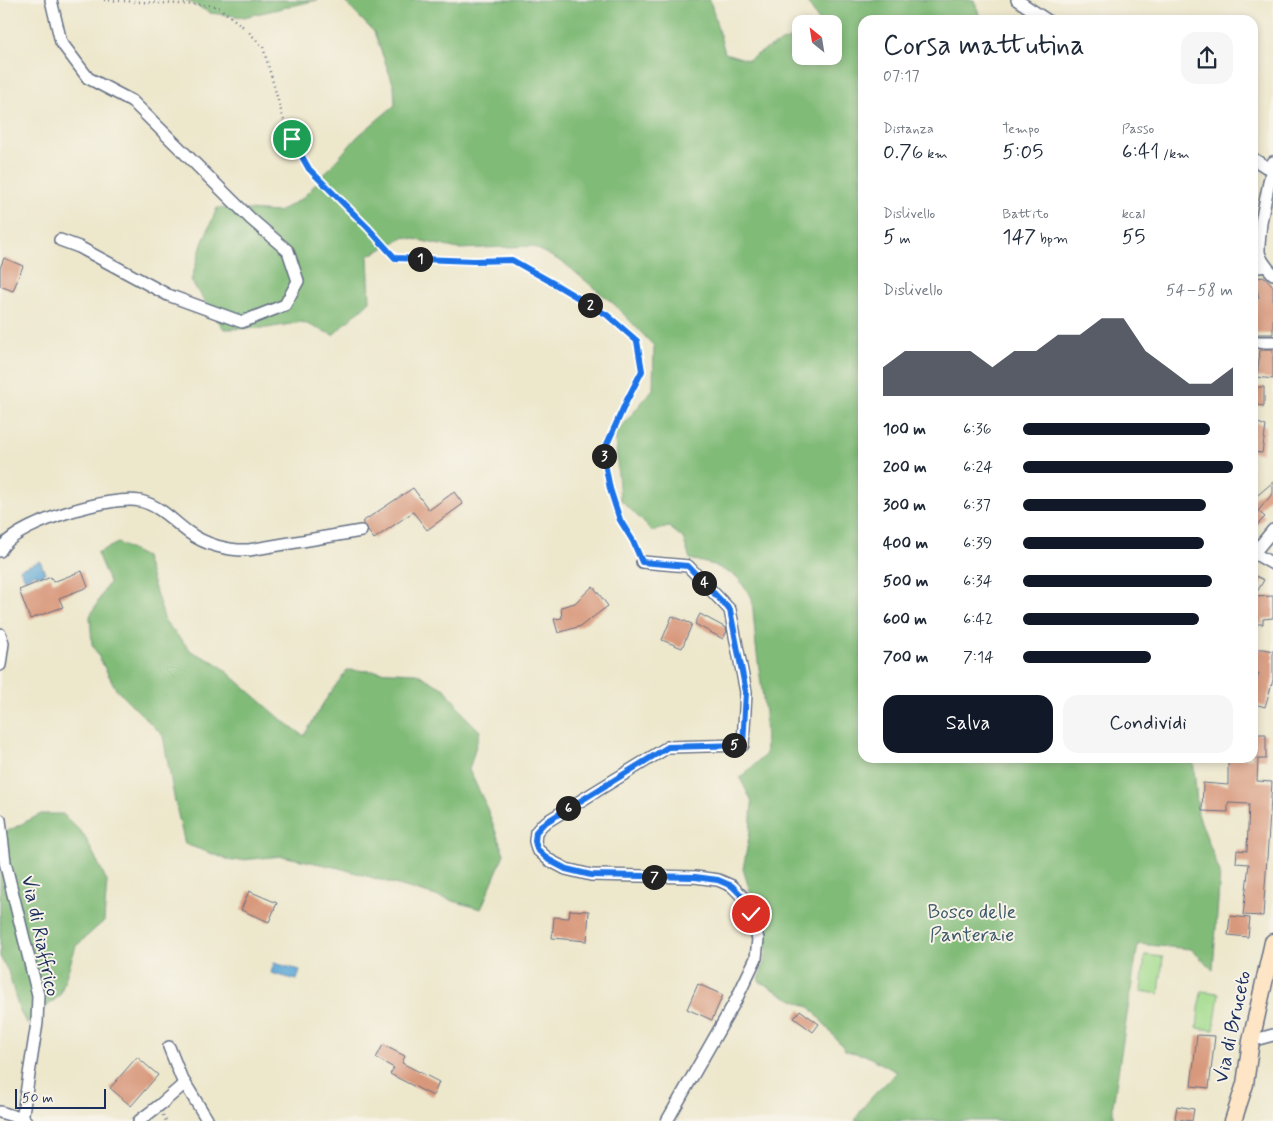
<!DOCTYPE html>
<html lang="it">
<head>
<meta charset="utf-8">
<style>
	body { margin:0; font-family:Mynerve,sans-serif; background:#f6f6f7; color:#1f2937; height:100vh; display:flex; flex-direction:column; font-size:19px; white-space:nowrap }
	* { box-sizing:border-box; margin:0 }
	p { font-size:16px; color:#747a83 }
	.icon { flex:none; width:28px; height:28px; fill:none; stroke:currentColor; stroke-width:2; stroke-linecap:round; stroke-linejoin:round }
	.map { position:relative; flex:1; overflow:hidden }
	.panel { position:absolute; left:858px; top:15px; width:400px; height:748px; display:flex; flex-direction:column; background:#fff; border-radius:15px; box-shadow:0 2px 8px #0003 }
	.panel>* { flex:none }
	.needle { width:32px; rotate:330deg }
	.tools { position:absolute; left:792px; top:15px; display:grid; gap:10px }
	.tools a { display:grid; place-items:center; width:50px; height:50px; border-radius:10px; background:#fff; box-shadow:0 2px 8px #0003; font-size:25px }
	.scale { position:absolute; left:15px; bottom:12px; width:91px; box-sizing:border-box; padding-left:5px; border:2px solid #1b2f5e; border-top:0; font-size:14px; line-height:18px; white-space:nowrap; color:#1b2f5e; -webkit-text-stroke:4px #f7f3e8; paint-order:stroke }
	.pin { position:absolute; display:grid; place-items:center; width:42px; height:42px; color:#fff; margin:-21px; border:2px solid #fff; border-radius:50%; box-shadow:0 1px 5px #0007 }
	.km { position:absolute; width:25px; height:25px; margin:-12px; border-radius:50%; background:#222; color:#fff; font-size:14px; line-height:25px; text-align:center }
	.round { display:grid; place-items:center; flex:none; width:52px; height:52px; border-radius:15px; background:#f6f6f7 }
	.head { display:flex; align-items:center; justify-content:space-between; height:85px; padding:0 25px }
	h1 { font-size:28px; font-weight:600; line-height:38px }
	.figures { display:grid; grid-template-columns:repeat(3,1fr); gap:8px; height:85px; padding:5px 25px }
	.figures div { display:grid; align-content:center }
	.figures b { font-size:21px; font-weight:600 }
	.figures small { font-size:14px; font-weight:400 }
	.figures p { font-size:14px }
	.chart { height:140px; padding:10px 25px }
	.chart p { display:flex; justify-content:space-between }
	.chart svg { width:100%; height:90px; margin-top:5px; fill:#111827; opacity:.7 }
	.cta { display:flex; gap:10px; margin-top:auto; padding:10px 25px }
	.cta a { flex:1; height:58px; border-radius:15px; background:#111827; color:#fff; font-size:20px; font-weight:600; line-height:58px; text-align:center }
	.cta a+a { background:#f6f6f7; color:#1f2937 }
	ul { padding:0 25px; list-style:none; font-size:16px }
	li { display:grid; grid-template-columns:80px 60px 1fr; align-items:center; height:38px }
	li i { height:12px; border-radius:6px; background:#111827 }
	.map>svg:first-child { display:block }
	.green { fill:#a2db8d; stroke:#5e8576 }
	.forest { fill:#81bb78; stroke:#4e756b }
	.water { fill:#5ea8d6; stroke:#3c6c9a }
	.building { fill:#d8987b }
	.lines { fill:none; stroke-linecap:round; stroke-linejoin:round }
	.street-casing { stroke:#646f84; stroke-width:14 }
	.secondary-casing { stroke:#646f84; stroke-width:19 }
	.path { stroke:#646f84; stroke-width:2.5; stroke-dasharray:1 4; stroke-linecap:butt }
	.street { stroke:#fff; stroke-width:11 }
	.secondary { stroke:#fde5c5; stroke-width:16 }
	.route-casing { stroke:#fff; stroke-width:10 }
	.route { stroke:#1a73e8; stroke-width:6 }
	.labels { text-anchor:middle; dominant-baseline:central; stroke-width:4; stroke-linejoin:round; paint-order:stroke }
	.park-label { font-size:20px; fill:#3d5a6a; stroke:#f7f3e8 }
	.street-label { font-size:20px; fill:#1b2f5e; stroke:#f7f3e8 }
</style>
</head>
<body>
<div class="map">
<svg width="1273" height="1121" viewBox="0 0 1273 1121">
	<rect width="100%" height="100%" fill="#f7f3e8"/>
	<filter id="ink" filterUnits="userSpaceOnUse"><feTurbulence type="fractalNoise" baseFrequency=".02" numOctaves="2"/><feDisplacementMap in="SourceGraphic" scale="10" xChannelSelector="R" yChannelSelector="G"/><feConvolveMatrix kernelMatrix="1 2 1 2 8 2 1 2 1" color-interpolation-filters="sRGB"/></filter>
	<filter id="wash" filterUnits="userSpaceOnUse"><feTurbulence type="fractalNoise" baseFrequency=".0096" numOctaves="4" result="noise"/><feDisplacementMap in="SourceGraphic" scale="20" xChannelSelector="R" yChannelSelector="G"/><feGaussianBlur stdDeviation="1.12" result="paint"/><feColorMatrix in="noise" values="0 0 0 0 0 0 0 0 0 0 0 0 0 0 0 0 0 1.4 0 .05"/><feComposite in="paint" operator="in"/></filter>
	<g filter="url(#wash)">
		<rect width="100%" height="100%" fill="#ede7cc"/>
		<g class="green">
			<path d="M 1145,955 L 1163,957 L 1159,994 L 1141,991 Z"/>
			<path d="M 1201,991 L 1219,993 L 1214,1030 L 1197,1028 Z"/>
		</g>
		<g class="forest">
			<path d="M 186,0 L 317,0 L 244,17 L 210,13 Z"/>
			<path d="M 343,0 L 710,0 L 725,53 L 748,60 L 768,48 L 801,34 L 801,56 L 834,56 L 834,24 L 821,24 L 806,0 L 974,0 L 981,20 L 862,20 L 862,758 L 1193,758 L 1198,814 L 1220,873 L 1213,970 L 1191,949 L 1138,944 L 1113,1105 L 1113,1121 L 855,1121 C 866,1099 881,1089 897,1072 L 865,1055 L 846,1051 L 811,1008 L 785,996 L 759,981 L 767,951 L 763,925 L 752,898 L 743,869 L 750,832 L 752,802 L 740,778 L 766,754 L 765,713 L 756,646 L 752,598 L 737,577 L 714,565 L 690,559 L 683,538 L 669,527 L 652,531 L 620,499 L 615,435 L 653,389 L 654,346 L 615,305 L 564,263 L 532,246 L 458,249 L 405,237 L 368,256 L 370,301 L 333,335 L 302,322 L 267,328 L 224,329 L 191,281 L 202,244 L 217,208 L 278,212 L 303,198 L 358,136 L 395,105 L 394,86 L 374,32 Z"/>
			<path d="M 118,543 L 145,557 L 165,621 L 191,651 L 218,664 L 281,719 L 304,736 L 324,702 L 347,670 L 416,673 L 446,690 L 466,717 L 480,731 L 469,770 L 485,803 L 504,854 L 481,909 L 339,868 L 282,856 L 232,861 L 185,844 L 175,802 L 163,736 L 116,689 L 92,644 L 90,616 L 109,582 L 97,553 Z"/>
			<path d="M 41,814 L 63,814 L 84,835 L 107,881 L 104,921 L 76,946 L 60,995 L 27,1024 L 19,1010 L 8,971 L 0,957 L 0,835 Z"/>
		</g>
		<g class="water">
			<path d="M 40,561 L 45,573 L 38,576 L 36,573 L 25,579 L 20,569 Z"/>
			<path d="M 274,963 L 300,970 L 297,980 L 271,973 Z"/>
		</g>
		<g id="blocks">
			<g class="building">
				<path d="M 4,258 L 23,266 L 13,291 L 0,286 L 0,268 Z"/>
				<path d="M 1265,277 L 1273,286 L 1273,334 L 1252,334 L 1252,298 L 1259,298 L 1254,278 Z"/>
				<path d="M 1260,350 L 1273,350 L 1273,379 L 1257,377 Z"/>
				<path d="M 1252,387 L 1264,387 L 1264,406 L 1252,405 Z"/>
				<path d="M 1255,422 L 1266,426 L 1262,453 L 1252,452 L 1252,425 L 1255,425 Z"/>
				<path d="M 1273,482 L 1273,493 L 1258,511 L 1265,517 L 1252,530 L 1252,500 Z"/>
				<path d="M 413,488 L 429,510 L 454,492 L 463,504 L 427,530 L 413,512 L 374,539 L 368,531 L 367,527 L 362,522 Z"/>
				<path d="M 82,571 L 88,587 L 59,598 L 63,607 L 30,619 L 19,590 L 51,577 L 53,582 Z"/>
				<path d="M 1252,574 L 1264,580 L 1254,597 L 1273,596 L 1273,618 L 1263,619 L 1263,624 L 1252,624 Z"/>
				<path d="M 593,586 L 608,606 L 581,626 L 558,633 L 554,619 L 562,618 L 561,607 L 575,603 Z"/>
				<path d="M 700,614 L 726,628 L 727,631 L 723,639 L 695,624 Z"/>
				<path d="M 672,616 L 692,624 L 682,648 L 662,640 Z"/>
				<path d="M 1252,649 L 1264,649 L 1273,651 L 1273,680 L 1265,707 L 1252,703 L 1252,695 L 1259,673 L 1252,674 Z"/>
				<path d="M 1252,734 L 1266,734 L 1266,759 L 1258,759 L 1257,781 L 1272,782 L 1270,814 L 1263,916 L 1243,915 L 1249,864 L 1236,863 L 1237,850 L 1247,851 L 1249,804 L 1228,803 L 1228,812 L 1202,811 L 1203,783 L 1228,785 L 1228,758 L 1252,758 Z"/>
				<path d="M 249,891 L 277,903 L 269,922 L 241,910 Z"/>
				<path d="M 570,910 L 589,911 L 587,941 L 552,938 L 554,917 L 569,918 Z"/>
				<path d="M 1230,916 L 1250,918 L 1248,937 L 1228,935 Z"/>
				<path d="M 698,984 L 723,995 L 712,1020 L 687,1009 Z"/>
				<path d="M 800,1010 L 819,1024 L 813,1032 L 794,1018 Z"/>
				<path d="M 1197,1035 L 1215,1036 L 1209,1088 L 1191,1086 Z"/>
				<path d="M 383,1045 L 405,1056 L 402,1063 L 439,1082 L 433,1096 L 390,1074 L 394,1068 L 376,1058 Z"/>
				<path d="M 137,1057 L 158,1075 L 131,1106 L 110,1088 Z"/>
				<path d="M 1177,1106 L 1194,1109 L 1192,1121 L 1175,1119 Z"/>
			</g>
		</g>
	</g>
	<g filter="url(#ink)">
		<use href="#blocks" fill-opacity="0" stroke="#646f84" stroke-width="1"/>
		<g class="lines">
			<g class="street-casing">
				<g id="street">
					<path d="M 51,0 L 61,42 L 88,78 L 132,101 L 251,219 L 288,251 L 298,281 L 285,305 L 242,322 L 168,295 L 79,247 L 60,240"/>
					<path d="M 1017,0 L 1047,20"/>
					<path d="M 1252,158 L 1266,167 L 1272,169"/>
					<path d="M 1266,266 L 1262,260 L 1259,253 L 1259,245 L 1261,222 L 1273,162"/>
					<path d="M 1252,268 L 1266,266 L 1273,274"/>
					<path d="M 1252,342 L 1273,342"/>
					<path d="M 0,551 C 1,550 3,546 4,545 C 23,522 111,495 140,501 C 159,505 173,521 188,532 C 205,545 229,551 249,550 L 361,531"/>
					<path d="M 1252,552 L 1273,564"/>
					<path d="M 1254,553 L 1273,530"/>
					<path d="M 642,562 L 688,566 L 730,610 L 746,692 L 743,745 L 668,747 L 543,824 L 536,832 L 535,841 L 537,849 L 549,860 L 566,869 L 591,875 L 695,877 L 718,880 L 732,886 L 743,897 L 751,914 L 758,939 L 756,958 L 736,1000 L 667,1121"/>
					<path d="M 0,634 L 3,643 L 0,665"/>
					<path d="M 0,820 L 5,862 L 38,995 L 37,1023 L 23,1113 L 23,1119"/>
					<path d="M 1251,1041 L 1273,1035"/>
					<path d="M 169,1047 L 181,1077 L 208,1121"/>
					<path d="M 0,1112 L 23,1119 L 26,1121"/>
					<path d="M 139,1121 L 161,1104 L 184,1084"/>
				</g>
			</g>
			<g class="secondary-casing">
				<path id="secondary" d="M 1233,1121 L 1245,1084 L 1251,1041 L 1273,942"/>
			</g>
			<g class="path">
				<path d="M 104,0 L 217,6 L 246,29 L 263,47 L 283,118 L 292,139 L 309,169 L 368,228 L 395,258 L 473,261 L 512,260 L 553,283 L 607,315 L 637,341 L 641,371 L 626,402 L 603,453 L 609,489 L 620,520 L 633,541 L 638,553"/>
				<path d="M 163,1115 L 166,1121"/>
			</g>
			<use href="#street" class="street"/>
			<use href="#secondary" class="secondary"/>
		</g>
	</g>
	<g class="lines" filter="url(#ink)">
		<g class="route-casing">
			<path id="route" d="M 292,139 L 309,169 L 368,228 L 395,258 L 474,261 L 512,260 L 553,283 L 607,315 L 637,341 L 642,371 L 626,402 L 603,453 L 610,489 L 620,520 L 633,541 L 642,562 L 688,566 L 730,610 L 746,692 L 743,745 L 668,747 L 543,824 L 536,832 L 535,841 L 537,849 L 549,860 L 566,869 L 591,875 L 695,877 L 718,880 L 732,886 L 743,897 L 751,914"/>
		</g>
		<use href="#route" class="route"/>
	</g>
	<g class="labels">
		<g class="park-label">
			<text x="972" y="912">Bosco delle<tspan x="972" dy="23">Panteraie</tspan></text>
		</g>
		<g class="street-label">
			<text transform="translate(40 936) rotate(78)">Via di Riaffrico</text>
			<text transform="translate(1233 1027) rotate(-78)">Via di Bruceto</text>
		</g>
	</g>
</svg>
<div class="tools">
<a><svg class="needle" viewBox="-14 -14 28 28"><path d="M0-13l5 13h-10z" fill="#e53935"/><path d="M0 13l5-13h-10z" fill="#747a83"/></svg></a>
</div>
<div class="scale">50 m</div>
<div class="pin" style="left:292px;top:139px;background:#1e9e55"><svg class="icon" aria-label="arrive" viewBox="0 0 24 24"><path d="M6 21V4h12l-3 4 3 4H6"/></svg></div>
<div class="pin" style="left:751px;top:914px;background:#d93025"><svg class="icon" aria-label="check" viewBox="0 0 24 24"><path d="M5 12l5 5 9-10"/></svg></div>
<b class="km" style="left:420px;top:259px">1</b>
<b class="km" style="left:590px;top:305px">2</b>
<b class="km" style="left:604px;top:456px">3</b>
<b class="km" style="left:704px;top:583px">4</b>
<b class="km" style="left:734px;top:745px">5</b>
<b class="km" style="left:568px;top:808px">6</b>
<b class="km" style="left:654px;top:877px">7</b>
<section class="panel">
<div class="head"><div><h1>Corsa mattutina</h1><p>07:17</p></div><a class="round"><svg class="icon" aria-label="share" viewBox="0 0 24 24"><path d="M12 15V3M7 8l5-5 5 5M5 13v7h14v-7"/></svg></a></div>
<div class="figures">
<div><p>Distanza</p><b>0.76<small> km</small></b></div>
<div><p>Tempo</p><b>5:05</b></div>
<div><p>Passo</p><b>6:41<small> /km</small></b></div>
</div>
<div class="figures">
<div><p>Dislivello</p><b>5<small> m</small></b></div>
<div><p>Battito</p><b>147<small> bpm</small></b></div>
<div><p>kcal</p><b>55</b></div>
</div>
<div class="chart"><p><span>Dislivello</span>54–58 m</p>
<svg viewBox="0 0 160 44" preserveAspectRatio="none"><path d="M0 44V30L10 22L20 22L30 22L40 22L50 30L60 22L70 22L80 14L90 14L100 6L110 6L120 22L130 30L140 38L150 38L160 30V44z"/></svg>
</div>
<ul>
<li><b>100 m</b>6:36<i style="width:89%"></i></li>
<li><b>200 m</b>6:24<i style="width:100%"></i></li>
<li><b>300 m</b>6:37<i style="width:87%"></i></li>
<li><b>400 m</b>6:39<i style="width:86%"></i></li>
<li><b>500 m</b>6:34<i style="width:90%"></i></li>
<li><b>600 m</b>6:42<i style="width:84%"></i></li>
<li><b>700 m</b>7:14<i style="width:61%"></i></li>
</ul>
<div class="cta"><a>Salva</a><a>Condividi</a></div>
</section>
</div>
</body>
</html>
